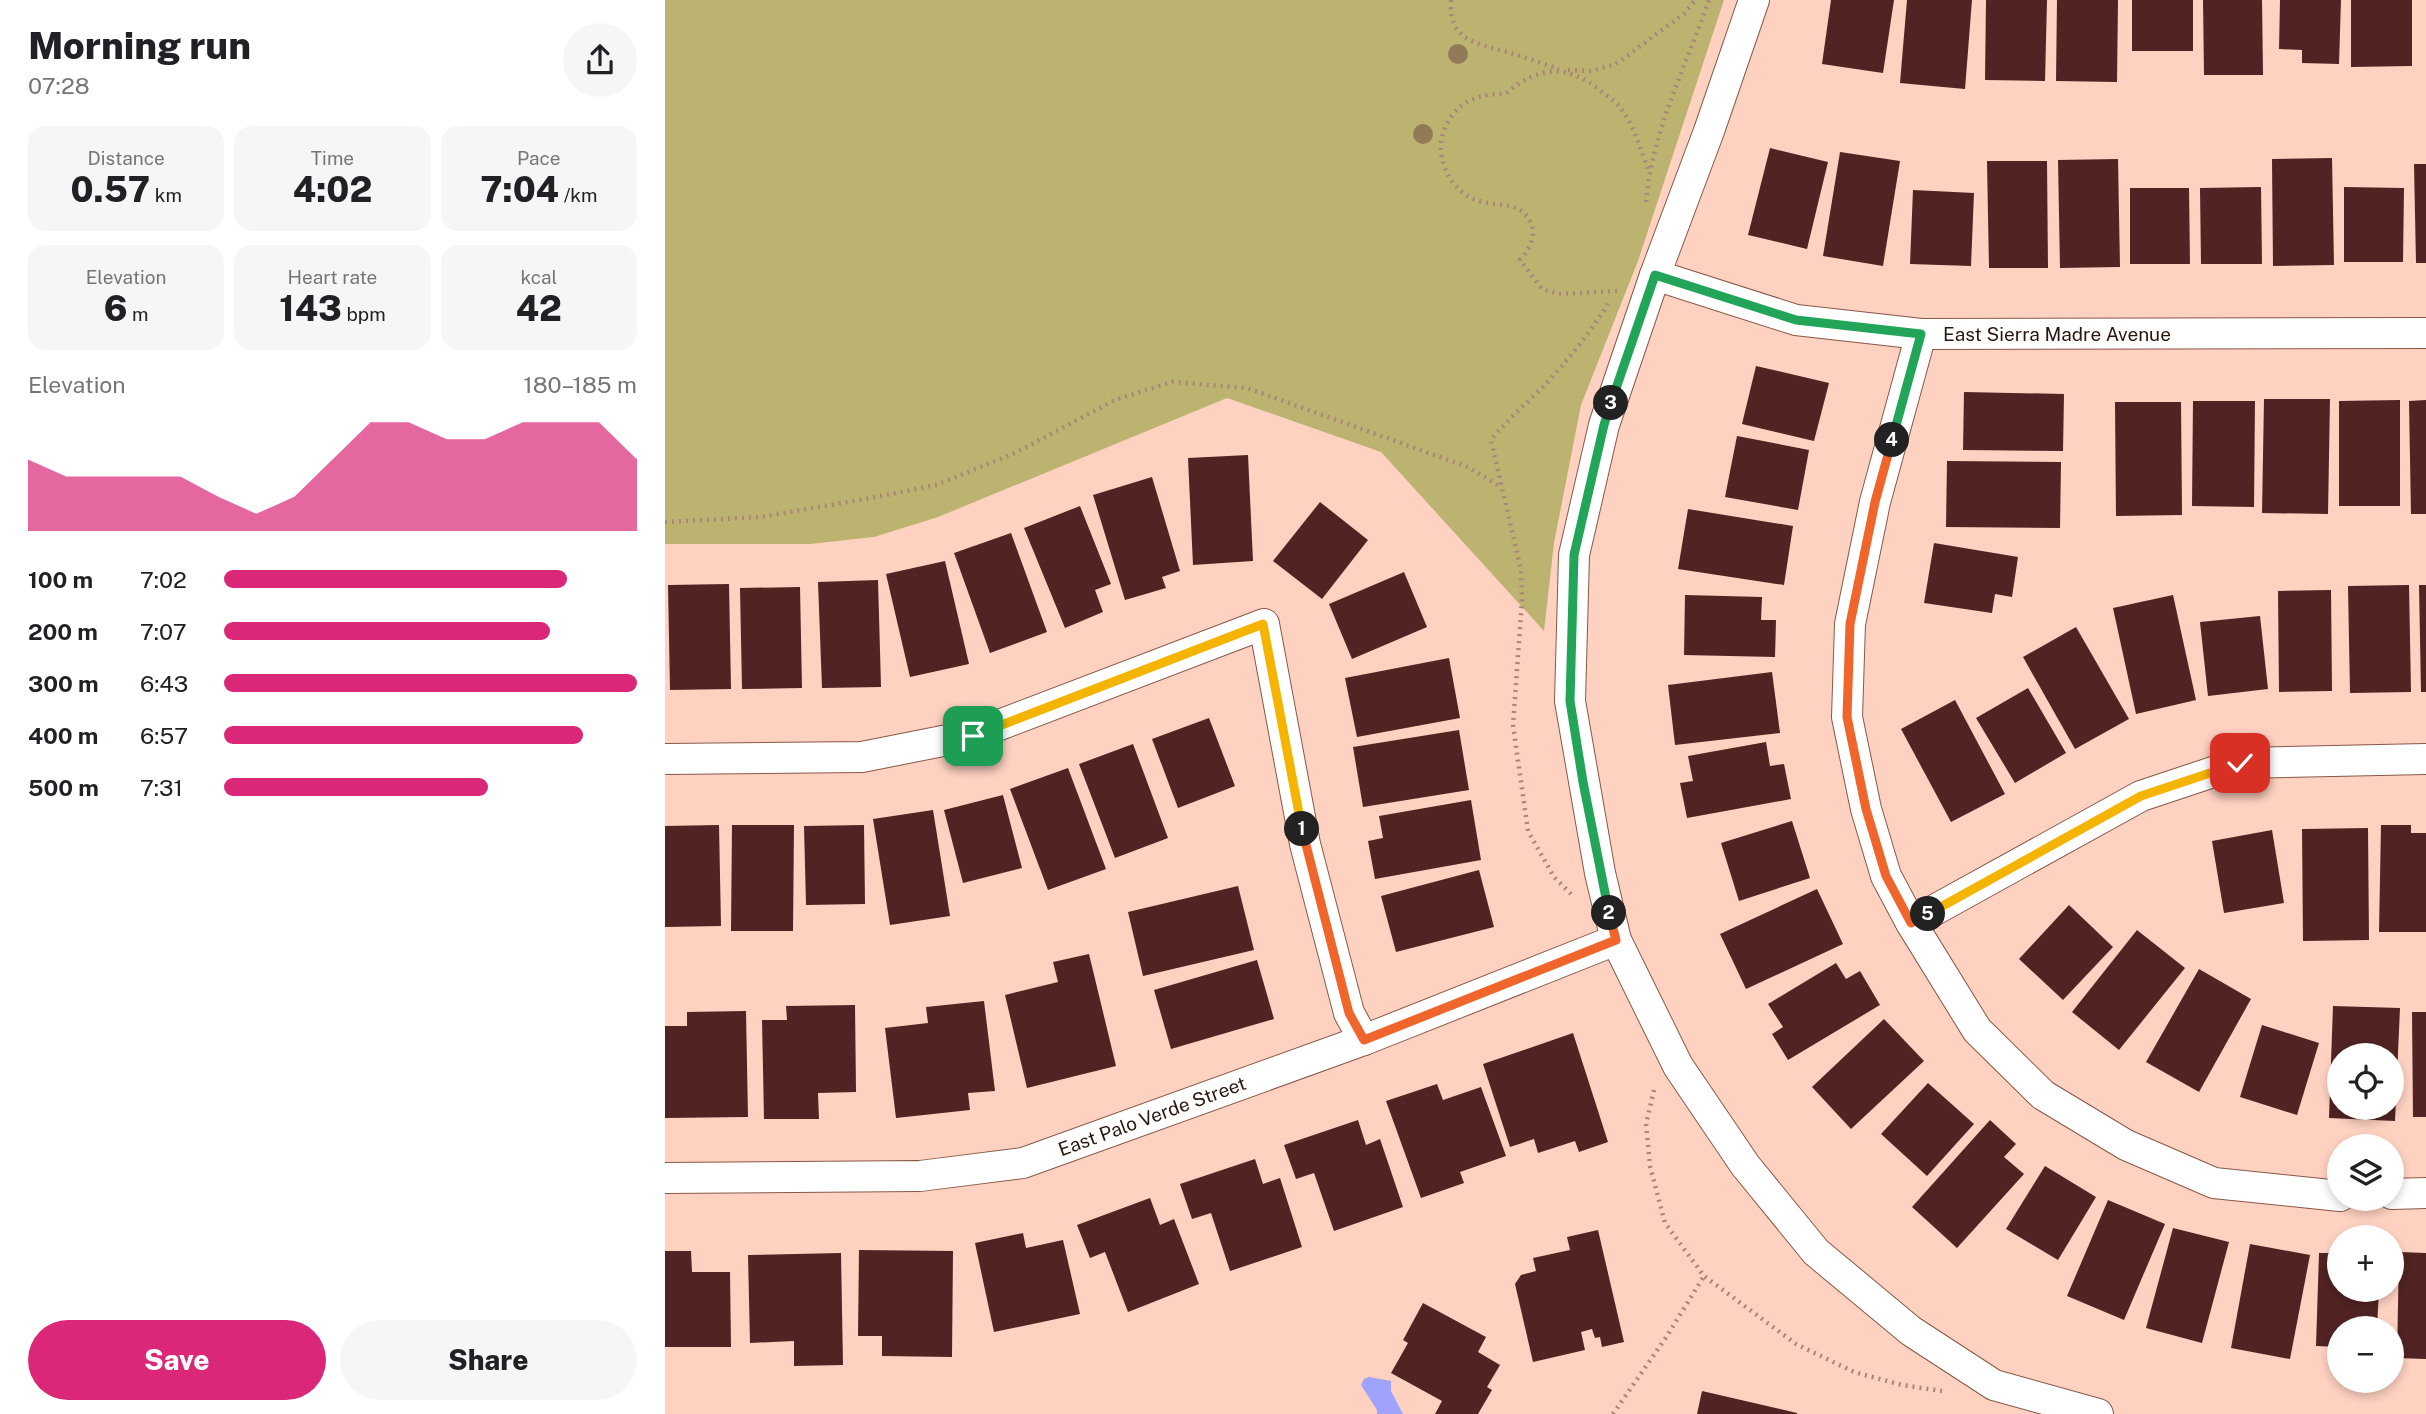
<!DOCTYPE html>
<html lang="en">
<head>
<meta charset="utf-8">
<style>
	body { margin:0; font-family:"Public Sans",sans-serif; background:#f6f6f6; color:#202124; height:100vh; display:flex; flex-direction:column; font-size:26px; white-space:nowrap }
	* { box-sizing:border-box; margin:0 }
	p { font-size:23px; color:#757577 }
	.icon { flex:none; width:38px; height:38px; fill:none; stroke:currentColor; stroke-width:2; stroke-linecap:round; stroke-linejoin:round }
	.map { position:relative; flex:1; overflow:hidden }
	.drawer { display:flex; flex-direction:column; background:#fff; width:665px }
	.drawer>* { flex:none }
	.controls { position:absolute; left:1662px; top:1043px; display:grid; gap:14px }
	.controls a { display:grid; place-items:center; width:77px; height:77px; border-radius:50%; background:#fff; box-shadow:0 4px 10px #0003; font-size:35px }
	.pin { position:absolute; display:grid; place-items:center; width:60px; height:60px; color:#fff; margin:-30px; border-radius:14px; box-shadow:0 4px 10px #0006 }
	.km { position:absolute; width:35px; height:35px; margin:-18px; border-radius:50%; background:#222; color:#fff; font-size:19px; line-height:35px; text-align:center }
	.round { display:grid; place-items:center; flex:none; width:74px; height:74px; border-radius:37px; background:#f6f6f6 }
	.summary { display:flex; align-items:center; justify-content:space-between; height:119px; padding:0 28px }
	h1 { font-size:38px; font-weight:800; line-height:52px }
	.figures { display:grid; grid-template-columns:repeat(3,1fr); gap:10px; height:119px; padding:7px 28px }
	.figures div { display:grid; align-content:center; border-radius:18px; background:#f6f6f6; text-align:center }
	.figures b { font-size:35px; font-weight:800 }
	.figures small { font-size:19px; font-weight:400 }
	.figures p { font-size:19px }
	.chart { height:196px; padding:14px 28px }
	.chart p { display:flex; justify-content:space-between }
	.chart svg { width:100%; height:126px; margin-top:7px; fill:#db2777; opacity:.7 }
	.cta { display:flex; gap:14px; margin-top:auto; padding:14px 28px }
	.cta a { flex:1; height:80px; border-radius:42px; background:#db2777; color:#fff; font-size:28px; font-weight:800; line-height:80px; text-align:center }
	.cta a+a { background:#f6f6f6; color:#202124 }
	ul { padding:0 28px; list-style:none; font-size:23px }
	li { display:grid; grid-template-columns:112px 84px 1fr; align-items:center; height:52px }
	li i { height:18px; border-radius:9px; background:#db2777 }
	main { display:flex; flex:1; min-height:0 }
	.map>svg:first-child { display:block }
	.green { fill:#bcb370 }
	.water { fill:#a0a3fb }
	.building { fill:#512323; fill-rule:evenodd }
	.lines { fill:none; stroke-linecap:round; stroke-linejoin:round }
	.street-casing { stroke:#885846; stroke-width:32 }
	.path { stroke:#a98679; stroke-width:4.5; stroke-dasharray:2 5; stroke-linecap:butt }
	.street { stroke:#fff; stroke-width:30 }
	.tree { fill:#927a59 }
	.split-1-casing { stroke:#fff; stroke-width:14 }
	.split-2-casing { stroke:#fff; stroke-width:14 }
	.split-3-casing { stroke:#fff; stroke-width:14 }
	.split-4-casing { stroke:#fff; stroke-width:14 }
	.split-5-casing { stroke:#fff; stroke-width:14 }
	.split-6-casing { stroke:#fff; stroke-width:14 }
	.split-1 { stroke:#f5b400; stroke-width:9 }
	.split-2 { stroke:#f0652b; stroke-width:9 }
	.split-3 { stroke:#22a559; stroke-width:9 }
	.split-4 { stroke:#22a559; stroke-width:9 }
	.split-5 { stroke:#f0652b; stroke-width:9 }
	.split-6 { stroke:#f5b400; stroke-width:9 }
	.labels { text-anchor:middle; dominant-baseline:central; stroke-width:7; stroke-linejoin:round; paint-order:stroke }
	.street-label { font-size:19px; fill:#29160e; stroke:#fefefe }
</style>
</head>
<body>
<main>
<section class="drawer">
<div class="summary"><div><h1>Morning run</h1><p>07:28</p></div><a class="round"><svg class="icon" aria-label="share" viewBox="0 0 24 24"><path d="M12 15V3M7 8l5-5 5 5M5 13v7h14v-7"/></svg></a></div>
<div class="figures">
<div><p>Distance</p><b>0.57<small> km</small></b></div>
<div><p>Time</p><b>4:02</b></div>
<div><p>Pace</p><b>7:04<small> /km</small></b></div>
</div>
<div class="figures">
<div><p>Elevation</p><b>6<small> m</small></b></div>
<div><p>Heart rate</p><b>143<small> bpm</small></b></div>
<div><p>kcal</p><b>42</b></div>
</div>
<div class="chart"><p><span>Elevation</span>180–185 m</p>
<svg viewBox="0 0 160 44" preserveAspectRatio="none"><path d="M0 44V19L10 25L20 25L30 25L40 25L50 32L60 38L70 32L80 19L90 6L100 6L110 12L120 12L130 6L140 6L150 6L160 19V44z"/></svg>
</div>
<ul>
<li><b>100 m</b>7:02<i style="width:83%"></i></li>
<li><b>200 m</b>7:07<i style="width:79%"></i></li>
<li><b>300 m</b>6:43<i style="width:100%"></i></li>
<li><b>400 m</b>6:57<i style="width:87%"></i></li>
<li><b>500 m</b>7:31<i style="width:64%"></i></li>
</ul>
<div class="cta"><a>Save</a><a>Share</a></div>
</section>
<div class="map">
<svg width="1761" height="1414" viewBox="0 0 1761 1414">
	<rect width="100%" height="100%" fill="#fed1c1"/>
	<path class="green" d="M 0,0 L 1059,0 L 973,261 L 916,405 L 889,543 L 879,631 L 716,452 L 562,398 L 273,517 L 209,537 L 145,544 L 0,544 Z"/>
	<path class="water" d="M 704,1377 L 726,1381 L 726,1391 L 738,1414 L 712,1414 L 712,1410 L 696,1385 L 699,1379 Z"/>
	<g class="building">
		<path d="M 1166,0 L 1229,0 L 1218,73 L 1157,64 Z"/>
		<path d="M 1242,0 L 1307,0 L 1300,89 L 1235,83 Z"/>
		<path d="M 1321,0 L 1382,0 L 1380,81 L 1320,80 Z"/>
		<path d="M 1392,0 L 1453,0 L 1452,82 L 1391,81 Z"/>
		<rect x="1467" y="0" width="61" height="51"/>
		<path d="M 1538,0 L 1597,0 L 1598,75 L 1539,75 Z"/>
		<path d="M 1615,0 L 1676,0 L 1674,64 L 1637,63 L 1637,50 L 1614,49 Z"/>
		<path d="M 1686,0 L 1747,0 L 1747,66 L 1686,67 Z"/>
		<path d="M 1105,148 L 1163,162 L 1142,249 L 1083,235 Z"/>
		<path d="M 1175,152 L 1235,161 L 1218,266 L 1158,256 Z"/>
		<path d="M 1667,158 L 1669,265 L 1608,266 L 1607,159 Z"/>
		<path d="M 1453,159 L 1455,267 L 1395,268 L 1393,160 Z"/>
		<path d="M 1322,161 L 1382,161 L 1383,268 L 1324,268 Z"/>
		<path d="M 1749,164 L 1761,164 L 1761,263 L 1751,263 Z"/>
		<path d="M 1596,187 L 1597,264 L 1536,264 L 1535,188 Z"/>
		<path d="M 1679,187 L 1739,188 L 1738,262 L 1679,262 Z"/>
		<path d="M 1465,188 L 1524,188 L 1525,264 L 1465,264 Z"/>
		<path d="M 1248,190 L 1309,193 L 1306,266 L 1245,264 Z"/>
		<path d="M 1091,366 L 1164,383 L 1149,441 L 1077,424 Z"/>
		<path d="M 1299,392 L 1399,394 L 1398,451 L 1298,450 Z"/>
		<path d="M 1599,399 L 1665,399 L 1663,514 L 1597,513 Z"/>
		<path d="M 1735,400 L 1735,506 L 1674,506 L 1674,401 Z"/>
		<path d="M 1761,400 L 1761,514 L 1746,514 L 1744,401 Z"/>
		<path d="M 1528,401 L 1590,401 L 1589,507 L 1527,506 Z"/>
		<path d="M 1450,402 L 1516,402 L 1517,515 L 1451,516 Z"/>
		<path d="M 1072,436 L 1144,450 L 1133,510 L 1060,497 Z"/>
		<path d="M 583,455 L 588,561 L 528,565 L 523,458 Z"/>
		<path d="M 1282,461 L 1396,462 L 1395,528 L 1281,527 Z"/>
		<path d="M 487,477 L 515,571 L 497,577 L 501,588 L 460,600 L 428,495 Z"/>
		<path d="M 655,502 L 703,540 L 657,599 L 608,561 Z"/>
		<path d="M 415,506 L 446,584 L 430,590 L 438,612 L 400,628 L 359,528 Z"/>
		<path d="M 1023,509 L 1128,526 L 1119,585 L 1013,569 Z"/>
		<path d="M 346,533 L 382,632 L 325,653 L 289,553 Z"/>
		<path d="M 1269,543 L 1353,557 L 1347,597 L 1330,594 L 1327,613 L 1259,603 Z"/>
		<path d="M 280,561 L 304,664 L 245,677 L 221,574 Z"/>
		<path d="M 739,572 L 762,627 L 687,659 L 664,604 Z"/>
		<path d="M 213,580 L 216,687 L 157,688 L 153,582 Z"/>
		<path d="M 64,584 L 66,689 L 5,690 L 3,585 Z"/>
		<path d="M 1744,585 L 1746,692 L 1685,693 L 1683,586 Z"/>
		<path d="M 1754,585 L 1761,585 L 1761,692 L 1756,692 Z"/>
		<path d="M 135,587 L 137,688 L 77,689 L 75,588 Z"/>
		<path d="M 1666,590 L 1667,691 L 1614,692 L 1613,591 Z"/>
		<path d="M 1020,595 L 1097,597 L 1096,620 L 1111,620 L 1110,657 L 1019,655 Z"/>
		<path d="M 1508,595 L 1531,700 L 1471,714 L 1448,608 Z"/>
		<path d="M 1595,616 L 1603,689 L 1543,696 L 1535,622 Z"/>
		<path d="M 1411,627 L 1464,719 L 1410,749 L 1358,657 Z"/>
		<path d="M 784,658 L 795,718 L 692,737 L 680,678 Z"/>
		<path d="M 1107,672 L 1115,733 L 1010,745 L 1003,685 Z"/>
		<path d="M 1363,688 L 1401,753 L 1350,783 L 1311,718 Z"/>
		<path d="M 1290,700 L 1340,794 L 1286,822 L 1236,729 Z"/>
		<path d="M 544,718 L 570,786 L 513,808 L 487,739 Z"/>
		<path d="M 794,730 L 804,790 L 698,807 L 688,747 Z"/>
		<path d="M 1101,742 L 1105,766 L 1119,764 L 1126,799 L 1022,818 L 1015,783 L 1028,781 L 1023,756 Z"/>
		<path d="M 468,744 L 503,838 L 450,858 L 414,764 Z"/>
		<path d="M 403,768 L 441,869 L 383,890 L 345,789 Z"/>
		<path d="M 338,795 L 357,868 L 298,883 L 279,810 Z"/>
		<path d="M 806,800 L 816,860 L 710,879 L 703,841 L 718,838 L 714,816 Z"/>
		<path d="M 268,810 L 285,916 L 225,925 L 208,819 Z"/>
		<path d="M 1127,821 L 1145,878 L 1074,901 L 1056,843 Z"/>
		<path d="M 54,825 L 56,926 L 0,927 L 0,826 Z"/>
		<path d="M 67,825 L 129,825 L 128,931 L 66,931 Z"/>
		<path d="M 199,825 L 200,904 L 141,905 L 139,826 Z"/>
		<path d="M 1716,825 L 1746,825 L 1746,833 L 1761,833 L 1761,932 L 1714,932 Z"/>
		<path d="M 1703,828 L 1704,940 L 1638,941 L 1637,829 Z"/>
		<path d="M 1607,830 L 1619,903 L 1559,913 L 1547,841 Z"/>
		<path d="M 814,870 L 829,927 L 731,952 L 716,896 Z"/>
		<path d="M 573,886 L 589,950 L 478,976 L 463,912 Z"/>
		<path d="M 1152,889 L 1178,944 L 1081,989 L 1055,934 Z"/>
		<path d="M 1404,905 L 1448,947 L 1398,1000 L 1354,959 Z"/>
		<path d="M 1472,930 L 1520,968 L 1454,1050 L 1407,1012 Z"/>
		<path d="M 424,954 L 451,1066 L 362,1088 L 340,995 L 393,982 L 388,962 Z"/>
		<path d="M 592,960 L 609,1019 L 506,1049 L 489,990 Z"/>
		<path d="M 1171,963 L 1181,979 L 1195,971 L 1215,1005 L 1123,1060 L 1107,1034 L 1118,1027 L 1103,1004 Z"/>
		<path d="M 1534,969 L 1586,999 L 1534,1092 L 1481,1062 Z"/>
		<path d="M 319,1001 L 330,1091 L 303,1093 L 305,1110 L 231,1118 L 220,1028 L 263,1023 L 261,1007 Z"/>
		<path d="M 190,1005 L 191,1092 L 153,1093 L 154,1119 L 99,1119 L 97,1020 L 122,1020 L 121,1006 Z"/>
		<path d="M 1668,1006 L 1735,1008 L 1730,1121 L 1664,1118 ZM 1675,1055 L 1727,1055 L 1727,1108 L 1675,1108 Z"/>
		<path d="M 81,1011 L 83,1117 L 0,1118 L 0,1026 L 22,1026 L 22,1012 Z"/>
		<path d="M 1747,1012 L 1761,1012 L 1761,1117 L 1748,1117 Z"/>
		<path d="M 1219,1019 L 1259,1061 L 1186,1129 L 1147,1087 Z"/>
		<path d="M 1597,1025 L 1654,1043 L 1632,1115 L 1575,1097 Z"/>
		<path d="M 908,1033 L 943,1142 L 914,1152 L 910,1141 L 873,1153 L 869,1139 L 845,1147 L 818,1064 Z"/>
		<path d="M 1263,1083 L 1309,1124 L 1262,1176 L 1216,1134 Z"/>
		<path d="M 772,1084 L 778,1100 L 816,1087 L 841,1156 L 795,1172 L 799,1183 L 756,1198 L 721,1101 Z"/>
		<path d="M 693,1120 L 701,1145 L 715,1139 L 738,1207 L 669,1231 L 649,1173 L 631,1179 L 619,1145 Z"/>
		<path d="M 1325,1120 L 1351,1144 L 1339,1157 L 1359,1174 L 1292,1248 L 1247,1207 Z"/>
		<path d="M 590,1159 L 598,1184 L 615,1178 L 637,1247 L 565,1271 L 546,1213 L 527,1219 L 515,1184 Z"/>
		<path d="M 1380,1166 L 1431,1197 L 1393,1260 L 1341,1229 Z"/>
		<path d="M 485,1198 L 495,1225 L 509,1219 L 534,1284 L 463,1312 L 440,1252 L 425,1258 L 412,1225 Z"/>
		<path d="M 1443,1200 L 1500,1224 L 1459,1320 L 1402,1296 Z"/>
		<path d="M 1508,1228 L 1564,1242 L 1537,1343 L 1481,1328 Z"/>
		<path d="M 933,1230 L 959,1342 L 937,1347 L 935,1337 L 930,1338 L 927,1329 L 916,1332 L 920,1350 L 868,1362 L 850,1284 L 856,1275 L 871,1271 L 868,1258 L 905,1250 L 902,1237 Z"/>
		<path d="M 358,1233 L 361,1248 L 398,1240 L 415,1314 L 329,1332 L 310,1243 Z"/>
		<path d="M 1585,1244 L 1645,1255 L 1625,1359 L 1566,1348 Z"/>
		<path d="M 194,1250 L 288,1251 L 287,1357 L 217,1356 L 217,1336 L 193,1336 Z"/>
		<path d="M 0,1251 L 26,1251 L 27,1272 L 65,1272 L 66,1347 L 0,1347 Z"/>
		<path d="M 1734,1252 L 1761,1253 L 1761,1359 L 1732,1358 Z"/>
		<path d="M 176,1253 L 178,1365 L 129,1366 L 129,1341 L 85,1343 L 83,1255 Z"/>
		<path d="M 1654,1253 L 1675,1253 L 1675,1290 L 1714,1290 L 1712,1328 L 1675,1328 L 1675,1347 L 1651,1346 Z"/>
		<path d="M 758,1303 L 821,1337 L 813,1352 L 835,1365 L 822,1387 L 827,1390 L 813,1414 L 770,1414 L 777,1401 L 726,1373 L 743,1343 L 738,1340 Z"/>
		<path d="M 1037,1391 L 1132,1413 L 1132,1414 L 1032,1414 Z"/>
	</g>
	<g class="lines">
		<g class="street-casing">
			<g id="street">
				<path d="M 1089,0 L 1044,131 L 990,275 L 939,425 L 909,555 L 905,701 L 935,873 L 951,940 L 1013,1066 L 1080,1165 L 1151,1252 L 1246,1331 L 1329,1385 L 1433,1414"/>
				<path d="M 990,275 L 1131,320 L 1256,334 L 1761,333"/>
				<path d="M 1256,334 L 1210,502 L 1185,624 L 1182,717 L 1201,809 L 1221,876 L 1246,923 L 1312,1030 L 1378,1095 L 1461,1145 L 1549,1183 L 1675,1196"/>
				<path d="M 0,759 L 197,757 L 308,735 L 599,624 L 640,844 L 684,1013 L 699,1040"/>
				<path d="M 1246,923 L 1476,796 L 1575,763 L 1761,759"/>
				<path d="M 0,1178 L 255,1176 L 358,1163 L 699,1040 L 951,940"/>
				<path d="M 1727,1194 L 1761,1193"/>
			</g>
		</g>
		<g class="path">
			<path d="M 786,0 C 783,40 810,43 842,52 C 859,57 877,63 894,69"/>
			<path d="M 903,70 L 926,71 L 951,64 L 1020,13 L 1030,0"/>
			<path d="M 981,202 C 987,131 1021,67 1044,0"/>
			<path d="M 952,291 L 894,294 L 877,289 L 855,260 C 865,249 872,235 865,221 C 855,202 835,206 817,202 C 793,196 778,174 776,151 C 774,135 783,118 794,108 C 807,96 823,94 840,94 C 874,66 901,63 936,91 C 942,96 949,100 953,105 C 968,122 975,148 983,169"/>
			<path d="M 0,522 L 96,517 L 206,498 L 271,485 L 350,453 L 450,400 L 507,382 L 582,388 L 803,467 L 837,488"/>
			<path d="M 906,894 L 889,877 L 863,831 L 848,725 L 857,601 L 856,570 L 826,440 C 842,420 861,404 879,386 C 902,361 925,333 943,304"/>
			<path d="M 989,1090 L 981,1124 L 985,1166 L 1000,1223 L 1039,1276 L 1131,1344 L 1189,1372 L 1237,1385 L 1277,1391"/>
			<path d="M 948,1414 L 1002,1336 L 1039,1276"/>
		</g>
		<use href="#street" class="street"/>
	</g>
	<g class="tree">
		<circle cx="793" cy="54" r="10"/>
		<circle cx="758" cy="134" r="10"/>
	</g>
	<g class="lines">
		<g class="split-1-casing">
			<path id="split-1" d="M 308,736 L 598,624 L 637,829"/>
		</g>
		<g class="split-2-casing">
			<path id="split-2" d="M 637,829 L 684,1013 L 699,1040 L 951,940 L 944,913"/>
		</g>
		<g class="split-3-casing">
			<path id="split-3" d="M 944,913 L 918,782 L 905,701 L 909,555 L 939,425 L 946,403"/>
		</g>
		<g class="split-4-casing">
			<path id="split-4" d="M 946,403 L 990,275 L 1131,320 L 1256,334 L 1227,440"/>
		</g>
		<g class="split-5-casing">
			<path id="split-5" d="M 1227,440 L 1210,502 L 1185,624 L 1182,717 L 1201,809 L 1221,876 L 1246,923 L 1263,914"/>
		</g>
		<g class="split-6-casing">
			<path id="split-6" d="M 1263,914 L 1476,796 L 1575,763"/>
		</g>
		<use href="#split-1" class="split-1"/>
		<use href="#split-2" class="split-2"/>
		<use href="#split-3" class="split-3"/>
		<use href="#split-4" class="split-4"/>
		<use href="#split-5" class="split-5"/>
		<use href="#split-6" class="split-6"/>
	</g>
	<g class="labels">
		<g class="street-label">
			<text x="1392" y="334">East Sierra Madre Avenue</text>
			<text transform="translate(487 1116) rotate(-20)">East Palo Verde Street</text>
		</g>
	</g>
</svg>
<div class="controls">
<a><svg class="icon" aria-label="locate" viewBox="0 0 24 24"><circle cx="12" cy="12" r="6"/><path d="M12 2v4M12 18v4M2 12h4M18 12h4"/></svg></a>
<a><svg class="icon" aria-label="layers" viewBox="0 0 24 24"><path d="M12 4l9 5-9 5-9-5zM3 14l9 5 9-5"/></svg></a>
<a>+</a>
<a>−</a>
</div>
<div class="pin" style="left:308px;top:736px;background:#1e9e55"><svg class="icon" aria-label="arrive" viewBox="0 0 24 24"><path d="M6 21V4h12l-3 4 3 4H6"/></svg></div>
<div class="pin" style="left:1575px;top:763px;background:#d93025"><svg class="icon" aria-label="check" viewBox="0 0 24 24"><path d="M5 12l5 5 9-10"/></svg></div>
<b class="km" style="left:637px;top:829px">1</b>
<b class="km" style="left:944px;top:913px">2</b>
<b class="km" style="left:946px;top:403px">3</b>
<b class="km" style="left:1227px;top:440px">4</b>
<b class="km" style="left:1263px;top:914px">5</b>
</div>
</main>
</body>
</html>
